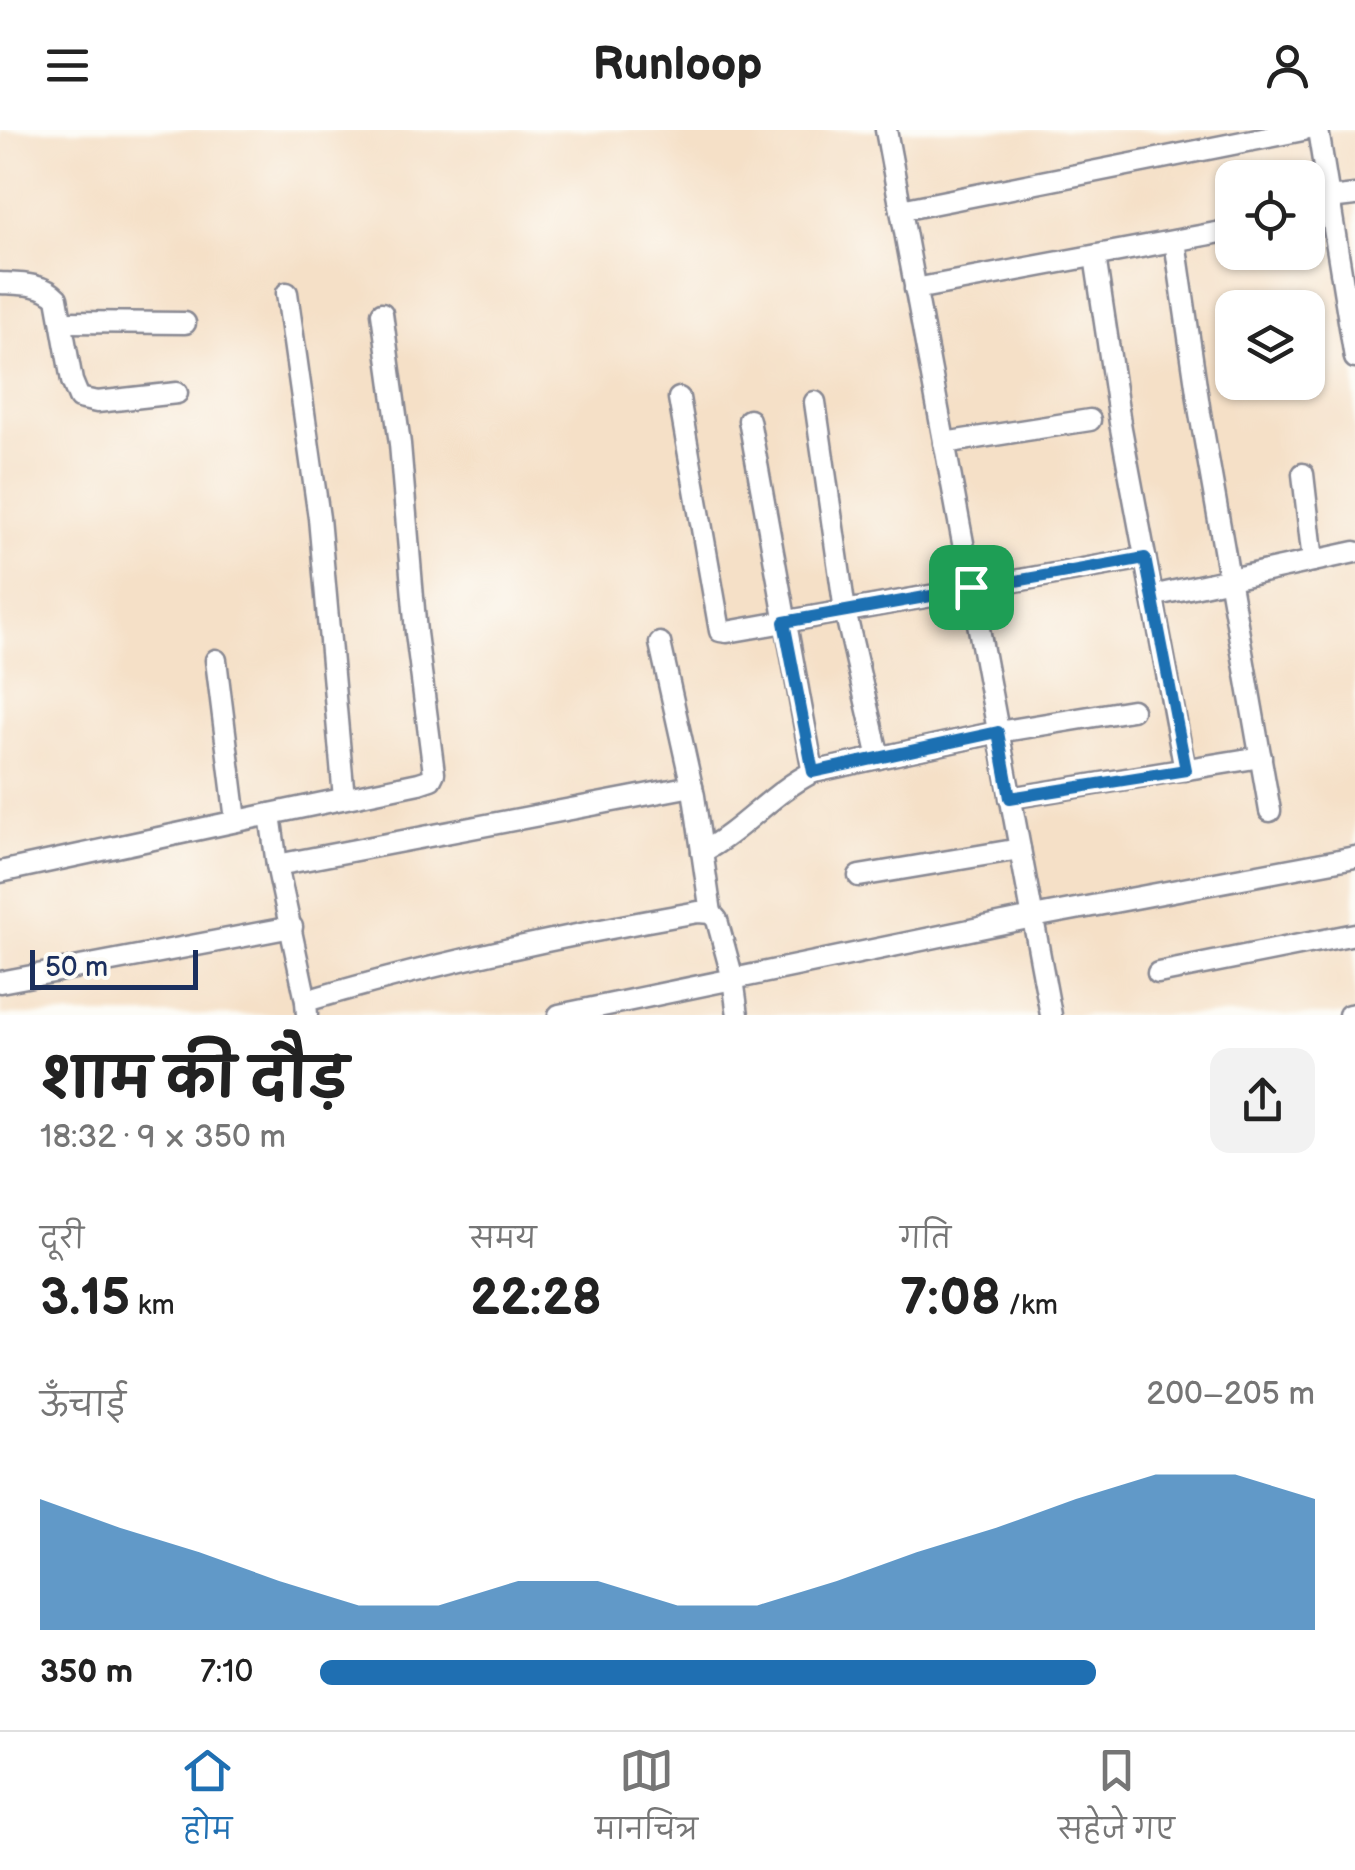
<!DOCTYPE html>
<html lang="hi">
<head>
<meta charset="utf-8">
<style>
	body { margin:0; font-family:"Balsamiq Sans","Playpen Sans Deva",sans-serif; background:#f2f2f2; color:#222; height:100vh; display:flex; flex-direction:column; font-size:38px; white-space:nowrap }
	* { box-sizing:border-box; margin:0 }
	p { font-size:32px; color:#767676 }
	.icon { flex:none; width:55px; height:55px; fill:none; stroke:currentColor; stroke-width:2; stroke-linecap:round; stroke-linejoin:round }
	.map { position:relative; height:885px; overflow:hidden }
	.sheet { display:flex; flex-direction:column; background:#fff; flex:1 }
	.sheet>* { flex:none }
	.controls { position:absolute; left:1215px; top:30px; display:grid; gap:20px }
	.controls a { display:grid; place-items:center; width:110px; height:110px; border-radius:20px; background:#fff; box-shadow:0 2px 8px #0004; font-size:50px }
	.scale { position:absolute; left:30px; bottom:25px; width:168px; box-sizing:border-box; padding-left:10px; border:5px solid #1b2f5e; border-top:0; font-size:28px; line-height:35px; white-space:nowrap; color:#1b2f5e; -webkit-text-stroke:8px #fdfcf7; paint-order:stroke }
	.pin { position:absolute; display:grid; place-items:center; width:85px; height:85px; color:#fff; margin:-42px; border-radius:20px; box-shadow:0 5px 15px #0006 }
	.round { display:grid; place-items:center; flex:none; width:105px; height:105px; border-radius:20px; background:#f2f2f2 }
	.head { display:flex; align-items:center; justify-content:space-between; height:170px; padding:0 40px }
	h1 { font-size:55px; font-weight:700; line-height:75px }
	.metrics { display:grid; grid-template-columns:repeat(3,1fr); gap:15px; height:170px; padding:10px 40px }
	.metrics div { display:grid; align-content:center }
	.metrics b { font-size:50px; font-weight:700 }
	.metrics small { font-size:28px; font-weight:400 }
	.metrics p { font-size:28px }
	.chart { height:280px; padding:20px 40px }
	.chart p { display:flex; justify-content:space-between }
	.chart svg { width:100%; height:180px; margin-top:10px; fill:#1f6fb2; opacity:.7 }
	ul { padding:0 40px; list-style:none; font-size:32px }
	li { display:grid; grid-template-columns:160px 120px 1fr; align-items:center; height:75px }
	li i { height:25px; border-radius:12px; background:#1f6fb2 }
	header { display:flex; justify-content:space-between; align-items:center; height:130px; padding:0 40px; background:#fff; font-size:45px; font-weight:700 }
	.tab-bar { display:flex; justify-content:space-around; align-items:center; height:140px; border-top:2px solid #e0e0e0; background:#fff; font-size:28px; color:#767676 }
	.tab-bar a { display:grid; justify-items:center; gap:5px }
	.tab-bar .selected { color:#1f6fb2 }
	.map>svg:first-child { display:block }
	.lines { fill:none; stroke-linecap:round; stroke-linejoin:round }
	.street-casing { stroke:#888892; stroke-width:25 }
	.street { stroke:#fff; stroke-width:20 }
	.route-casing { stroke:#fff; stroke-width:20 }
	.route { stroke:#1f6fb2; stroke-width:12 }
</style>
</head>
<body>
<header><svg class="icon" aria-label="menu" viewBox="0 0 24 24"><path d="M4 6h16M4 12h16M4 18h16"/></svg>Runloop<svg class="icon" aria-label="person" viewBox="0 0 24 24"><circle cx="12" cy="8" r="4"/><path d="M4 21q1-7 8-7t8 7"/></svg></header>
<div class="map">
<svg width="1355" height="885" viewBox="0 0 1355 885">
	<rect width="100%" height="100%" fill="#fdfcf7"/>
	<filter id="ink" filterUnits="userSpaceOnUse"><feTurbulence type="fractalNoise" baseFrequency=".01" numOctaves="2"/><feDisplacementMap in="SourceGraphic" scale="20" xChannelSelector="R" yChannelSelector="G"/><feConvolveMatrix kernelMatrix="1 2 1 2 8 2 1 2 1" color-interpolation-filters="sRGB"/></filter>
	<filter id="wash" filterUnits="userSpaceOnUse"><feTurbulence type="fractalNoise" baseFrequency=".0048" numOctaves="4" result="noise"/><feDisplacementMap in="SourceGraphic" scale="40" xChannelSelector="R" yChannelSelector="G"/><feGaussianBlur stdDeviation="2.25" result="paint"/><feColorMatrix in="noise" values="0 0 0 0 0 0 0 0 0 0 0 0 0 0 0 0 0 1.4 0 .05"/><feComposite in="paint" operator="in"/></filter>
	<g filter="url(#wash)">
		<rect width="100%" height="100%" fill="#f5e0c7"/>
	</g>
	<g filter="url(#ink)">
		<g class="lines">
			<g class="street-casing">
				<g id="street">
					<path d="M 886,0 L 1051,885"/>
					<path d="M 1318,0 L 1355,228"/>
					<path d="M 1329,68 L 1355,65"/>
					<path d="M 901,80 L 1303,0"/>
					<path d="M 1308,86 L 1331,81"/>
					<path d="M 1175,111 L 1200,283 L 1270,681"/>
					<path d="M 1095,126 L 1120,293 L 1185,640"/>
					<path d="M 0,153 C 20,154 43,153 57,168 L 72,251 L 79,268 L 97,272 L 177,263"/>
					<path d="M 915,159 L 1232,100"/>
					<path d="M 287,163 L 319,388 L 344,668"/>
					<path d="M 64,192 L 185,193"/>
					<path d="M 679,268 L 720,501 L 727,502 L 1145,428"/>
					<path d="M 815,272 L 845,481 L 879,628"/>
					<path d="M 749,290 L 813,642"/>
					<path d="M 944,313 L 1090,290"/>
					<path d="M 1303,344 L 1313,431"/>
					<path d="M 1152,466 L 1355,422"/>
					<path d="M 660,513 L 694,666 L 711,783"/>
					<path d="M 216,530 L 236,690"/>
					<path d="M 1010,668 L 1261,627"/>
					<path d="M 270,684 L 419,653 L 431,649 L 434,643 L 416,503 L 400,314 L 382,183"/>
					<path d="M 702,722 C 743,700 773,662 813,642 L 998,602 L 1132,580"/>
					<path d="M 277,735 L 692,656"/>
					<path d="M 0,742 L 270,684 L 277,735 L 306,871"/>
					<path d="M 859,746 L 1020,719"/>
					<path d="M 1158,843 L 1355,804"/>
					<path d="M 0,852 L 292,797"/>
					<path d="M 307,885 L 306,871 C 435,833 566,805 698,782 L 711,783 L 717,790 L 733,849 L 738,885"/>
					<path d="M 559,885 L 1033,787 L 1355,727"/>
					<path d="M 1349,885 L 1355,884"/>
				</g>
			</g>
			<use href="#street" class="street"/>
		</g>
	</g>
	<g class="lines" filter="url(#ink)">
		<g class="route-casing">
			<path id="route" d="M 1145,428 L 1186,640 L 1010,668 L 998,602 L 813,642 L 784,492 Z"/>
		</g>
		<use href="#route" class="route"/>
	</g>
</svg>
<div class="controls">
<a><svg class="icon" aria-label="locate" viewBox="0 0 24 24"><circle cx="12" cy="12" r="6"/><path d="M12 2v4M12 18v4M2 12h4M18 12h4"/></svg></a>
<a><svg class="icon" aria-label="layers" viewBox="0 0 24 24"><path d="M12 4l9 5-9 5-9-5zM3 14l9 5 9-5"/></svg></a>
</div>
<div class="scale">50 m</div>
<div class="pin" style="left:971px;top:457px;background:#1e9e55"><svg class="icon" aria-label="arrive" viewBox="0 0 24 24"><path d="M6 21V4h12l-3 4 3 4H6"/></svg></div>
</div>
<section class="sheet">
<div class="head"><div><h1>शाम की दौड़</h1><p>18:32 · 9 × 350 m</p></div><a class="round"><svg class="icon" aria-label="share" viewBox="0 0 24 24"><path d="M12 15V3M7 8l5-5 5 5M5 13v7h14v-7"/></svg></a></div>
<div class="metrics">
<div><p>दूरी</p><b>3.15<small> km</small></b></div>
<div><p>समय</p><b>22:28</b></div>
<div><p>गति</p><b>7:08<small> /km</small></b></div>
</div>
<div class="chart"><p><span>ऊँचाई</span>200–205 m</p>
<svg viewBox="0 0 160 44" preserveAspectRatio="none"><path d="M0 44V12L10 19L20 25L30 32L40 38L50 38L60 32L70 32L80 38L90 38L100 32L110 25L120 19L130 12L140 6L150 6L160 12V44z"/></svg>
</div>
<ul>
<li><b>350 m</b>7:10<i style="width:78%"></i></li>
</ul>
</section>
<nav class="tab-bar">
<a class="selected"><svg class="icon" aria-label="home" viewBox="0 0 24 24"><path d="M3 11l9-7 9 7M6 9v11h12V9"/></svg>होम</a>
<a><svg class="icon" aria-label="map" viewBox="0 0 24 24"><path d="M3 6l6-2 6 2 6-2v14l-6 2-6-2-6 2zM9 4v14M15 6v14"/></svg>मानचित्र</a>
<a><svg class="icon" aria-label="saved" viewBox="0 0 24 24"><path d="M7 4h10v16l-5-4-5 4z"/></svg>सहेजे गए</a>
</nav>
</body>
</html>
